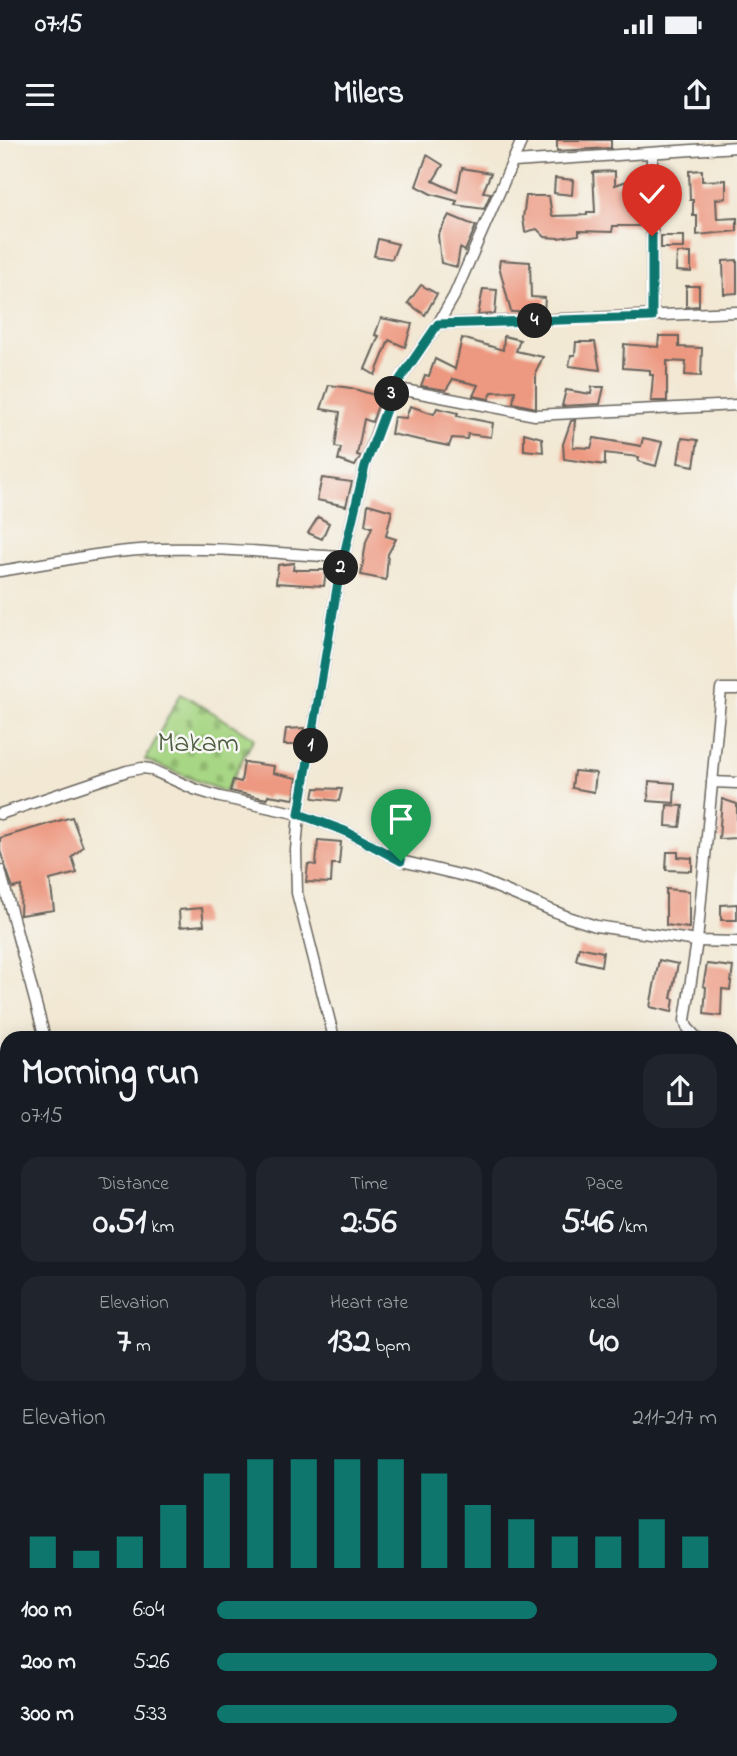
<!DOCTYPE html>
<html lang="en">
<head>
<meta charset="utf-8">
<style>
	body { margin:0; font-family:"Indie Flower",sans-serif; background:#20242c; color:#f1f3f6; height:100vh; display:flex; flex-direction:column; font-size:26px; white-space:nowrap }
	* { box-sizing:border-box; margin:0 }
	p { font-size:23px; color:#9ea1a6 }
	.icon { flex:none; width:38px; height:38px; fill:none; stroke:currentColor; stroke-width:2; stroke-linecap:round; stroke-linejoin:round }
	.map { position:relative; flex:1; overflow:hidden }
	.panel { position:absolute; left:0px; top:891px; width:738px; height:726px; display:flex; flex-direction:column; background:#171b24; border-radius:21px 21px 0 0; box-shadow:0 4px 18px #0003 }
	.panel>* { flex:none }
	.pin { position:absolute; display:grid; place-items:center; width:60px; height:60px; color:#fff; margin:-72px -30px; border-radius:50% 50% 50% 0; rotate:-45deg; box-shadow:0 0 7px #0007 }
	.pin .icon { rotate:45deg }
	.km { position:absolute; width:35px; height:35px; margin:-18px; border-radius:50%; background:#222; color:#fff; font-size:19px; line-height:35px; text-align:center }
	.round { display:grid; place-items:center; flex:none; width:74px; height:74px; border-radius:21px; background:#20242c }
	.overview { display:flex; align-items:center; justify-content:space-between; height:119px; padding:0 21px }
	h1 { font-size:38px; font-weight:700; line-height:52px }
	.metrics { display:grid; grid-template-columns:repeat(3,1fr); gap:10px; height:119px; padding:7px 21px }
	.metrics div { display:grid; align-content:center; border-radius:18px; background:#20242c; text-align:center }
	.metrics b { font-size:35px; font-weight:700 }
	.metrics small { font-size:19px; font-weight:400 }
	.metrics p { font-size:19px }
	.chart { height:196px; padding:14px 21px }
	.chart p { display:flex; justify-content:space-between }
	.chart svg { width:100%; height:126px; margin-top:7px; stroke:#0f766e; stroke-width:6 }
	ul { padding:0 21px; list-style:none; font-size:23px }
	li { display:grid; grid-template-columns:112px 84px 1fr; align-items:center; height:52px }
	li i { height:18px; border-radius:9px; background:#0f766e }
	.status { display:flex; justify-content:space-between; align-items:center; height:49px; padding:0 35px; background:#171b24; direction:ltr }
	.status svg { height:19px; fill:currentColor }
	header { display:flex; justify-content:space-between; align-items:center; height:91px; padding:0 21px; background:#171b24; font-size:32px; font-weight:700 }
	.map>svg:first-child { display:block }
	.cemetery { fill:url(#cemetery-stones); stroke:#627950; stroke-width:2 }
	.building { fill:#ed9880 }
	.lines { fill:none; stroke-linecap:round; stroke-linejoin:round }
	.street-casing { stroke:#67635c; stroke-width:13 }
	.street { stroke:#fff; stroke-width:10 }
	.route-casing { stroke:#fff; stroke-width:14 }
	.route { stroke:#0f766e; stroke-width:9 }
	.labels { text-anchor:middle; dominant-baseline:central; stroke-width:5; stroke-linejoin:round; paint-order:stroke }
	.park-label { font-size:28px; fill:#4d5d40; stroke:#f6f6f2 }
</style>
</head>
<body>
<div class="status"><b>07:15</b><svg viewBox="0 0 49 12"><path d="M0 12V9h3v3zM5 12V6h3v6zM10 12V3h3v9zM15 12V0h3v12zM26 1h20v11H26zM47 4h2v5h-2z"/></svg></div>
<header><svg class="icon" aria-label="menu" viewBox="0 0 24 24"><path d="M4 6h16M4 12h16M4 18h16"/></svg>Milers<svg class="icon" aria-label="share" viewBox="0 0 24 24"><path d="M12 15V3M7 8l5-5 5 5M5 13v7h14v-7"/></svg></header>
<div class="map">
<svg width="737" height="1616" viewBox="0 0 737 1616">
	<defs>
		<pattern id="cemetery-stones" width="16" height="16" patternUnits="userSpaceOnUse" patternTransform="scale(1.75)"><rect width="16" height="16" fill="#a7d684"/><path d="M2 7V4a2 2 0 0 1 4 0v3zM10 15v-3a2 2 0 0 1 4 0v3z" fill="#8fb771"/></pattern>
	</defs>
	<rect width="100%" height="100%" fill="#f6f6f2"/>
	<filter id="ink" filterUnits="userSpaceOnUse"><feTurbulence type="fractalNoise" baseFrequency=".0143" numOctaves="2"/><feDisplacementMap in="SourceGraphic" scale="14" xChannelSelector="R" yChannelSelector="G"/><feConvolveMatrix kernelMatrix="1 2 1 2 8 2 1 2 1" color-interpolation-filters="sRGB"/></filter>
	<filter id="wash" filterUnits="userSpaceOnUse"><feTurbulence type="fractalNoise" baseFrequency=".00686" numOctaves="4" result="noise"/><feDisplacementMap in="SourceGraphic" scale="28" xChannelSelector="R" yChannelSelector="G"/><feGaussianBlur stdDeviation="1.57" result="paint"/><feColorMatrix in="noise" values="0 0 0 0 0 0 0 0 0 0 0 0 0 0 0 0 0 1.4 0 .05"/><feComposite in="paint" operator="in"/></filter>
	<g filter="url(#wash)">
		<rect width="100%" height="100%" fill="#f2e8d3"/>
		<path class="cemetery" d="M 181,553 L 254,598 L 225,652 L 145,620 Z"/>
		<g id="blocks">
			<g class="building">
				<path d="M 557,0 L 611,0 L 611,8 L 557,11 Z"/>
				<path d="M 427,15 L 443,25 L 433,41 L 457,52 L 462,28 L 491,33 L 483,52 L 491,53 L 484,69 L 455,65 L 457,61 L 431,54 L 416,46 Z"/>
				<path d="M 702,30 L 702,41 L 726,40 L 726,58 L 716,59 L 717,79 L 737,78 L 737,91 L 697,95 L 697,76 L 693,76 L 693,60 L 690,60 L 689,31 Z"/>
				<path d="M 615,31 L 615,45 L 645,35 L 642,44 L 645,43 L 643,86 L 613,86 L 612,92 L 579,91 L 579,95 L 558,98 L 545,97 L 537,89 L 525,92 L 523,78 L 526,56 L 549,56 L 552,76 L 587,75 L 587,72 L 595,72 L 593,32 Z"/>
				<path d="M 555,38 L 573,40 L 572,55 L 554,53 Z"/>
				<path d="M 449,75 L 476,86 L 465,111 L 460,108 L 457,127 L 441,123 L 438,95 Z"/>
				<rect x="661" y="96" width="23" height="12"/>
				<path d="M 378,99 L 398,104 L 392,119 L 374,116 Z"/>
				<path d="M 677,113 L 691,113 L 691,132 L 676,131 Z"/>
				<path d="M 500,120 L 530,122 L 531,157 L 545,158 L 544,172 L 511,172 L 499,126 Z"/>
				<path d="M 737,120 L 737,153 L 724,154 L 723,121 Z"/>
				<path d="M 421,145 L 437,154 L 425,175 L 408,163 Z"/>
				<path d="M 686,146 L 699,146 L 699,166 L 686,167 Z"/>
				<path d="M 483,149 L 497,150 L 495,174 L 478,175 Z"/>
				<path d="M 381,178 L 412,184 L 405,207 L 389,200 L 375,235 L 365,229 L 379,196 L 375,195 Z"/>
				<path d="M 504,196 L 520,200 L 516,211 L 543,217 L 536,231 L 536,268 L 513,263 L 515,251 L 492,252 L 489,259 L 473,256 L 478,245 L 453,239 L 446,250 L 421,246 L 425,235 L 429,236 L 435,219 L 455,229 L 462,198 L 503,210 Z"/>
				<path d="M 659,196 L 679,196 L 679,207 L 702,208 L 701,236 L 685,235 L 686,222 L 667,221 L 667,261 L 651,261 L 653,235 L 650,235 L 650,230 L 623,228 L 624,204 L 658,207 Z"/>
				<path d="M 576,202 L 595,202 L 600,230 L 569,226 L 571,215 L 575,215 Z"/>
				<path d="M 329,245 L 351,248 L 381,257 L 372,282 L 364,279 L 357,315 L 361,316 L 355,326 L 338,320 L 341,308 L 335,307 L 340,272 L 321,269 Z"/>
				<path d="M 592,247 L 604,247 L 600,264 L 562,266 L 566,250 L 591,254 Z"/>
				<path d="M 410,266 L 434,274 L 437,268 L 458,273 L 457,276 L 493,283 L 491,297 L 468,294 L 467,299 L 452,298 L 449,306 L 391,294 L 394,277 L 406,278 Z"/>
				<path d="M 575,280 L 573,307 L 591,308 L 594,298 L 641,306 L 643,298 L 662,302 L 656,326 L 638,321 L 639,317 L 605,313 L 605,325 L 564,319 L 563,304 L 571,281 Z"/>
				<path d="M 524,293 L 542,298 L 543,312 L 524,310 Z"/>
				<path d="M 682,298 L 698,300 L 694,326 L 678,323 Z"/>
				<path d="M 322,338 L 352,342 L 346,366 L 317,360 Z"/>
				<path d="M 368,364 L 392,371 L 386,396 L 396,399 L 388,414 L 386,440 L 361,435 L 366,402 L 372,387 L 365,385 Z"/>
				<path d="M 318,377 L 329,383 L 322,399 L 308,393 Z"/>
				<path d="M 294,423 L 293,430 L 326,430 L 324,446 L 276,443 L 278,425 Z"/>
				<path d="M 304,588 L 303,605 L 284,605 L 286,589 Z"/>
				<path d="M 244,622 L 274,626 L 273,633 L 297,638 L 294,659 L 268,655 L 267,659 L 230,651 L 233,640 L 241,642 Z"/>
				<path d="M 574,631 L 596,633 L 594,652 L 572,648 Z"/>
				<path d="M 649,641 L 675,643 L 674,663 L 648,661 Z"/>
				<path d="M 315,648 L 342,649 L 339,661 L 313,658 Z"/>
				<path d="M 722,659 L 737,664 L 737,698 L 719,699 Z"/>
				<path d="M 667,665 L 683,666 L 680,687 L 666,686 Z"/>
				<path d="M 72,677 L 83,707 L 72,717 L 77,733 L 50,740 L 54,770 L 20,775 L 21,746 L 13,748 L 0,711 L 0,698 Z"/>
				<path d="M 318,700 L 341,702 L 339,724 L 332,724 L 331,743 L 306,742 L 308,724 L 316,725 Z"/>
				<path d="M 667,712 L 678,712 L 678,717 L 692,718 L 692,731 L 666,730 Z"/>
				<path d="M 666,749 L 689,751 L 689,788 L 666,785 Z"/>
				<path d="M 737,764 L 737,780 L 721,780 L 721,765 Z"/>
				<path d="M 202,768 L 204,785 L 180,787 L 179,770 Z"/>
				<path d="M 579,807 L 603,812 L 601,826 L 576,820 Z"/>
				<path d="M 659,820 L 678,824 L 671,858 L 674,859 L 672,872 L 650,867 Z"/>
				<path d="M 707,824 L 733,827 L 730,850 L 722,849 L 721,876 L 704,874 L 706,847 L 703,846 Z"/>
			</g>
		</g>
	</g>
	<g filter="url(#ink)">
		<use href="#blocks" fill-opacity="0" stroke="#67635c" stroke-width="2"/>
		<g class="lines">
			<g class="street-casing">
				<g id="street">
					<path d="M 652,14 L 652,177"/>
					<path d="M 514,22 L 737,7"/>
					<path d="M 438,184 L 737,172"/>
					<path d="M 394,248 L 535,275 L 737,265"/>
					<path d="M 0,431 C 53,423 106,410 160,409 C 221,407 282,414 343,417"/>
					<path d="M 712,642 L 737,643"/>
					<path d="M 0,674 L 127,631 L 142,628 L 150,629 L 194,649 L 220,657 L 299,674 L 345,691 L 401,721 L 477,739 L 568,777 L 596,786 L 697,801 L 737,802"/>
					<path d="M 0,730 L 45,898"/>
					<path d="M 334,898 L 297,753 L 296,710 L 299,674 L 339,436 L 365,326 L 379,285 L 394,248 L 438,184 L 454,156 L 522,0"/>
					<path d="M 697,898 L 687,887 L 685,880 L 697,801 L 721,549 L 737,549"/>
					<path d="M 732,926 L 737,930"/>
					<path d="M 4,1416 L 7,1415"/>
					<path d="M 0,1579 L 7,1572"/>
				</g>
			</g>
			<use href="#street" class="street"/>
		</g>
	</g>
	<g class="lines" filter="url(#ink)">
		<g class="route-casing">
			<path id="route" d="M 401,721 L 345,691 L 299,674 L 339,436 L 365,326 L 394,248 L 438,184 L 652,177 L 652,96"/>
		</g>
		<use href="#route" class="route"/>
	</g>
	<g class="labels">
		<g class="park-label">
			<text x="198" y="604">Makam</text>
		</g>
	</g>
</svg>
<div class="pin" style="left:401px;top:721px;background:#1e9e55"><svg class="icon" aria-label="arrive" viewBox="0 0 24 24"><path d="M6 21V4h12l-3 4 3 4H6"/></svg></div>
<div class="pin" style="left:652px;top:96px;background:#d93025"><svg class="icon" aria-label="check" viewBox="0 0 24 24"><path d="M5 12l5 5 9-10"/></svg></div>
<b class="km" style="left:311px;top:606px">1</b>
<b class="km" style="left:341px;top:428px">2</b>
<b class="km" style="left:392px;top:254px">3</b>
<b class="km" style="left:535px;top:181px">4</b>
<section class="panel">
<div class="overview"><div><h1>Morning run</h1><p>07:15</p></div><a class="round"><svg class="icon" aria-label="share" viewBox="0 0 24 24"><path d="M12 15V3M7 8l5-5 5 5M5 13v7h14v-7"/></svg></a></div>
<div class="metrics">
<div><p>Distance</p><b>0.51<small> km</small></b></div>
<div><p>Time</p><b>2:56</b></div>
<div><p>Pace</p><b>5:46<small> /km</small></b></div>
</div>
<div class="metrics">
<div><p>Elevation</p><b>7<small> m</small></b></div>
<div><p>Heart rate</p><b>132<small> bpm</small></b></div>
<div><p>kcal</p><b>40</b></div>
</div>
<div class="chart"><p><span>Elevation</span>211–217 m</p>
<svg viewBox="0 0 160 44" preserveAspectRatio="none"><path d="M5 44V33M15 44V38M25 44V33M35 44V22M45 44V11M55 44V6M65 44V6M75 44V6M85 44V6M95 44V11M105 44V22M115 44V27M125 44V33M135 44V33M145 44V27M155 44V33"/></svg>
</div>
<ul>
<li><b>100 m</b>6:04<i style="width:64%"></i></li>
<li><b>200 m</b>5:26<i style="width:100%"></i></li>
<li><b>300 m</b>5:33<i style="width:92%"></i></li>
</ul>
</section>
</div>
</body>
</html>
